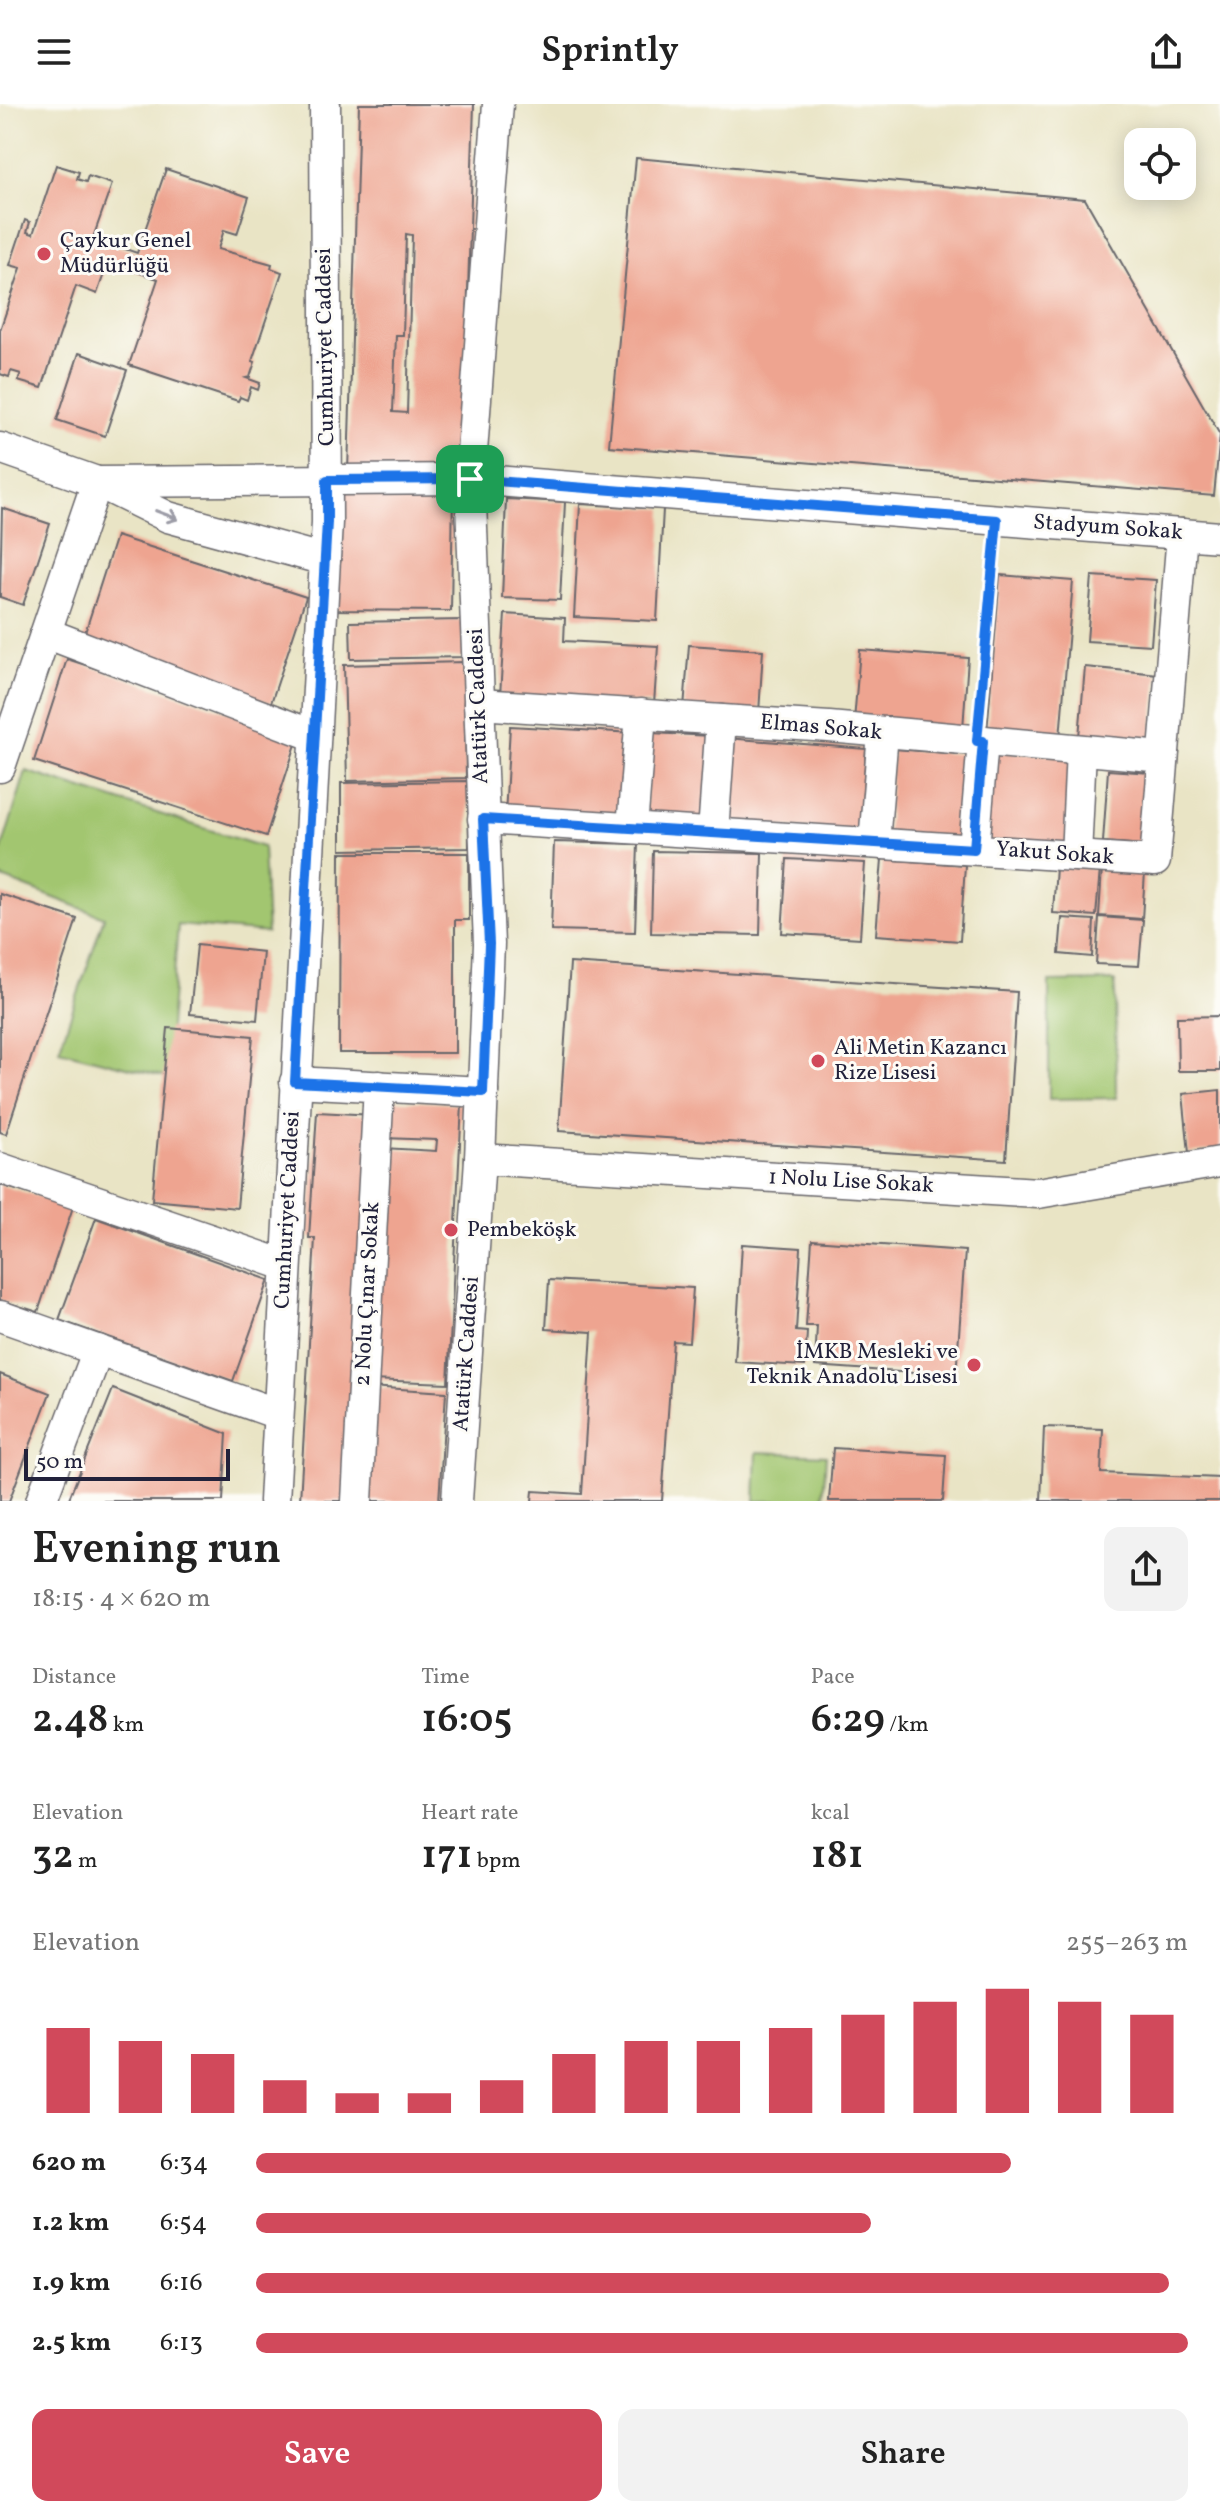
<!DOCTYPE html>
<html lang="en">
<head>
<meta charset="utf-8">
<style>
	body { margin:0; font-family:Vollkorn,serif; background:#f2f2f2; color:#222; height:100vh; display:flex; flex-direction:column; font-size:30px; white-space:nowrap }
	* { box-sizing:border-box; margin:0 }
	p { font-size:26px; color:#767676 }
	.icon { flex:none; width:44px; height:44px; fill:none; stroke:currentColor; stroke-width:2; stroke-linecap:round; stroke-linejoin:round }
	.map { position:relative; height:1397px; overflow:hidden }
	.details { display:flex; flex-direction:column; background:#fff; flex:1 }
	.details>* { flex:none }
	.controls { position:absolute; left:1124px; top:24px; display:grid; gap:16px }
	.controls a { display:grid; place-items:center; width:72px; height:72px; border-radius:16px; background:#fff; box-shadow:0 4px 20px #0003; font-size:40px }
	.scale { position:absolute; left:24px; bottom:20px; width:206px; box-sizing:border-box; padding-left:8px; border:4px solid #22223b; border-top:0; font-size:22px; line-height:28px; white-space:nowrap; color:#22223b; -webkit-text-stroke:6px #fdfcf7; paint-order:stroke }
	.pin { position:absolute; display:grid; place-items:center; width:68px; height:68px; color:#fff; margin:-34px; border-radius:16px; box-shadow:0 4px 12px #0006 }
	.round { display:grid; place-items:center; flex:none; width:84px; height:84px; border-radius:16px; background:#f2f2f2 }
	.overview { display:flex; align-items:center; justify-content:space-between; height:136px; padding:0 32px }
	h1 { font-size:44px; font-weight:600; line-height:60px }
	.figures { display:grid; grid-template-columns:repeat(3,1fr); gap:12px; height:136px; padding:8px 32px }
	.figures div { display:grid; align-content:center }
	.figures b { font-size:40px; font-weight:600 }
	.figures small { font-size:22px; font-weight:400 }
	.figures p { font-size:22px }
	.chart { height:224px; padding:16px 32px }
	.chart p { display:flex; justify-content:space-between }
	.chart svg { width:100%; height:144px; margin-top:8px; stroke:#d1495b; stroke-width:6 }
	.action { display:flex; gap:16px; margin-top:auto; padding:16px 32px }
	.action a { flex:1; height:92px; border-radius:16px; background:#d1495b; color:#fff; font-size:32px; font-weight:600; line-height:92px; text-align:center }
	.action a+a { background:#f2f2f2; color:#222 }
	ul { padding:0 32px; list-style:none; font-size:26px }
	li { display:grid; grid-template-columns:128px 96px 1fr; align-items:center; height:60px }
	li i { height:20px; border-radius:10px; background:#d1495b }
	header { display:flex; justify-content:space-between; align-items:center; height:104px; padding:0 32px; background:#fff; font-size:36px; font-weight:600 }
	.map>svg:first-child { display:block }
	.green { fill:#a2c670; stroke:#627456; stroke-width:2 }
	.building { fill:#eea490; fill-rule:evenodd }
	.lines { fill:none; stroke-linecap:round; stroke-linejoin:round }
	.minor-casing { stroke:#68666b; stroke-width:33 }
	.path { stroke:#68666b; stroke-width:5; stroke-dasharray:6 6; stroke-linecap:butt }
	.minor { stroke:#fff; stroke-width:30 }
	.oneway { stroke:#9c9ca7 }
	.route-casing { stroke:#fff; stroke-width:16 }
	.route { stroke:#1a73e8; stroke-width:10 }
	.poi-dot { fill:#d1495b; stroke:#fdfcf7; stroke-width:3 }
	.labels { text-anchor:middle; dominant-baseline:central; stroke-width:6; stroke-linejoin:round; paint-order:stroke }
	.poi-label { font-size:22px; fill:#22223b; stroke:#fdfcf7; text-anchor:start }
	.street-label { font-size:22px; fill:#22223b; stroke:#fdfcf7 }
</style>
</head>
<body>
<header><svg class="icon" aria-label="menu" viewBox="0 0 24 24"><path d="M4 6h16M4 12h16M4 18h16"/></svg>Sprintly<svg class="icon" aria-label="share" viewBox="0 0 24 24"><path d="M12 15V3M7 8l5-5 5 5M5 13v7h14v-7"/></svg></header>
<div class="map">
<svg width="1220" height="1397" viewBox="0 0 1220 1397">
	<rect width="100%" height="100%" fill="#fdfcf7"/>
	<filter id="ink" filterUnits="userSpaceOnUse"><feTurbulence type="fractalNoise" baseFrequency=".0125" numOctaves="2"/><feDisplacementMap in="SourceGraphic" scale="16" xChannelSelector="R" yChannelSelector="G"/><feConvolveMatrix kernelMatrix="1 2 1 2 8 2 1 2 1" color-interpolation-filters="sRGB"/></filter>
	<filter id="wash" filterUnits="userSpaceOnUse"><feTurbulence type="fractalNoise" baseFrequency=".006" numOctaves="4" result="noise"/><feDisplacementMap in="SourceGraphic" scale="32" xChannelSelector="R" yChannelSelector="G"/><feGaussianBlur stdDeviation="1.8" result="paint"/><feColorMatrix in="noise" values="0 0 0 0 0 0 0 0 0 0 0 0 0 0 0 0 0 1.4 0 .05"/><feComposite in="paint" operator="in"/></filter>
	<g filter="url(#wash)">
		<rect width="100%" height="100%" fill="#e9e4c5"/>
		<g class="green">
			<path d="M 26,667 L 263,743 L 267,829 L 178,821 L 166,973 L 59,946 L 104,813 L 0,773 L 0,751 Z"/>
			<path d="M 1115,877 L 1116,994 L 1049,995 L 1049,878 Z"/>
			<path d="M 757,1348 L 826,1351 L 823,1397 L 755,1397 Z"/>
		</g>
		<g id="blocks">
			<g class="building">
				<path d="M 359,0 L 474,0 L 462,371 L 348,368 ZM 406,130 L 412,131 L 407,309 L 393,308 L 396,231 L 403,231 Z"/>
				<path d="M 636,54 L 1085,95 L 1220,331 L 1214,392 L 609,342 Z"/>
				<path d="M 56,61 L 79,68 L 77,75 L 86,78 L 88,72 L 112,80 L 93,134 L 137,149 L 166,65 L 249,93 L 237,130 L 224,126 L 218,145 L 272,160 L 271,164 L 282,168 L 252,257 L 255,258 L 250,273 L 246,274 L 260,279 L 258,286 L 251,283 L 247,296 L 240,293 L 238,297 L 129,261 L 158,175 L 108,158 L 97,190 L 76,182 L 42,284 L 18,277 L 21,270 L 11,267 L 9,273 L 0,270 L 0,226 L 21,164 L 10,161 L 25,116 L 30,118 L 27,128 L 33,130 Z"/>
				<path d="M 79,249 L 127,266 L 105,332 L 57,316 Z"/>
				<path d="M 333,385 L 453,388 L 451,507 L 330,506 Z"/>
				<path d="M 506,395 L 565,398 L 560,496 L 502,494 Z"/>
				<path d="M 580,400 L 663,405 L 657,517 L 574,513 Z"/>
				<path d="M 2,404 L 50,420 L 23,501 L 0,493 Z"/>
				<path d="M 116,432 L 306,493 L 271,599 L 82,538 Z"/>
				<path d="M 1000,471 L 1073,477 L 1060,634 L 987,628 Z"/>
				<path d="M 1092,472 L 1156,476 L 1151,541 L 1087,537 Z"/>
				<path d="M 505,510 L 565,514 L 564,537 L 658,542 L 654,600 L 500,592 Z"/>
				<path d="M 463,516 L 464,553 L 351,555 L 350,518 Z"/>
				<path d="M 689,541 L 763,546 L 759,609 L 684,604 Z"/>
				<path d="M 860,546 L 968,554 L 963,625 L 854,617 Z"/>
				<path d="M 67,555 L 299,631 L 266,732 L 34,657 Z"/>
				<path d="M 464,558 L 466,674 L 347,677 L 344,561 Z"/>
				<path d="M 1085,563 L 1158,570 L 1151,640 L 1079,633 Z"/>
				<path d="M 510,622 L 634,629 L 628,719 L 505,712 Z"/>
				<path d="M 650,629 L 713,632 L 708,722 L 645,718 Z"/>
				<path d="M 726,634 L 866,645 L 860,729 L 720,718 Z"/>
				<path d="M 893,645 L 973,651 L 966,734 L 887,728 Z"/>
				<path d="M 990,647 L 1072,652 L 1066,742 L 985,737 Z"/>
				<path d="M 1108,666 L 1151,669 L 1146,741 L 1103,738 Z"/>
				<path d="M 468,677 L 469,744 L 341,746 L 341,679 Z"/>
				<path d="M 554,738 L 638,740 L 635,828 L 551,826 Z"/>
				<path d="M 653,747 L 762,749 L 760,831 L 651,829 Z"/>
				<path d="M 340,749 L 469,749 L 469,816 L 455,816 L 455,949 L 339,949 Z"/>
				<path d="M 787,755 L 865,759 L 860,834 L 782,829 Z"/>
				<path d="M 882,755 L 965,761 L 960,837 L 876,831 Z"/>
				<path d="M 1056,763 L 1100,765 L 1096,812 L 1053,809 Z"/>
				<path d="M 1102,765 L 1145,768 L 1142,815 L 1099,812 Z"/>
				<path d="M 0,790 L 77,815 L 6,1030 L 0,1028 Z"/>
				<path d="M 1099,813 L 1143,816 L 1139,862 L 1096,860 Z"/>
				<path d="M 1062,814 L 1094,816 L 1092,853 L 1059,850 Z"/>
				<path d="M 197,841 L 263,848 L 257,916 L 190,910 Z"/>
				<path d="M 570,859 L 1017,888 L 1006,1056 L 559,1027 Z"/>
				<path d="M 1220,912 L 1220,967 L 1178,967 L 1177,913 Z"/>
				<path d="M 168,924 L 253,932 L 237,1104 L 152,1096 Z"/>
				<path d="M 1220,986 L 1220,1045 L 1189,1049 L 1183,990 Z"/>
				<path d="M 386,996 L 462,1000 L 448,1279 L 371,1276 L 383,1044 L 436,1047 L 437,1036 L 384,1034 Z"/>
				<path d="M 317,1008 L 374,1011 L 351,1397 L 300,1397 L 315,1134 L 309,1134 Z"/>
				<path d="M 0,1081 L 73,1103 L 38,1208 L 0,1196 Z"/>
				<path d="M 96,1114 L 269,1176 L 233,1277 L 59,1216 Z"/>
				<path d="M 812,1136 L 965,1147 L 956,1272 L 815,1262 L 817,1222 L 806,1222 Z"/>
				<path d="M 742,1140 L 801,1144 L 796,1227 L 807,1228 L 805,1262 L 735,1258 Z"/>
				<path d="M 549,1176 L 693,1184 L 689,1238 L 673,1237 L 662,1397 L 532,1397 L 533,1387 L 582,1390 L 592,1228 L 546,1225 Z"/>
				<path d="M 0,1270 L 50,1289 L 9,1397 L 0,1397 Z"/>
				<path d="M 369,1283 L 446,1288 L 439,1397 L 362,1397 Z"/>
				<path d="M 113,1285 L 227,1330 L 223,1397 L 68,1397 Z"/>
				<path d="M 1044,1323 L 1103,1325 L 1101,1369 L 1220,1374 L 1220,1397 L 1041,1397 Z"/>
				<path d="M 833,1344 L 946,1351 L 943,1397 L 829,1397 Z"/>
			</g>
		</g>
	</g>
	<g filter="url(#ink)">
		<use href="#blocks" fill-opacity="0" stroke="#68666b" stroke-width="2"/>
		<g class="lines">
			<g class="minor-casing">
				<g id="minor">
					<path d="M 0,344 L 97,378 L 168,413 L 325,456"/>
					<path d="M 97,378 L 470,375 L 1220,433"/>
					<path d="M 46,529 L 315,632"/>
					<path d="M 479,600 L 829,623 L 1163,653"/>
					<path d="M 0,663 L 97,378"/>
					<path d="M 483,715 L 1155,757 L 1182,430"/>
					<path d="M 632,724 L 641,610"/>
					<path d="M 713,729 L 721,616"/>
					<path d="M 874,739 L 883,629"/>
					<path d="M 974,745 L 983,637"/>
					<path d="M 1076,752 L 1081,646"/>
					<path d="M 295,978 L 483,988"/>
					<path d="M 480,1055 L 1038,1089 L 1220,1058"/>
					<path d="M 0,1064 L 285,1161"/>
					<path d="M 0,1212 L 278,1310"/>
					<path d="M 41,1397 L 98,1246"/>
					<path d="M 274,1397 L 327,418 L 325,0"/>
					<path d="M 357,1397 L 379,982"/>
					<path d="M 457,1397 L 480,1055 L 489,840 L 470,375 L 498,0"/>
				</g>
			</g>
			<path class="path" d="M 979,612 L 995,442"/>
			<use href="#minor" class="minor"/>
		</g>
		<defs><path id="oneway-shaft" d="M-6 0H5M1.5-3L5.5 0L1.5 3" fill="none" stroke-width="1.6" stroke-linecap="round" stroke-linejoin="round" transform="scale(2)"/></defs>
		<use class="oneway" href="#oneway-shaft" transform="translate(167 411) rotate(21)"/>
	</g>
	<g class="lines" filter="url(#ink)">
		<g class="route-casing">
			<path id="route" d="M 470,375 L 997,416 L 977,637 L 983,637 L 974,745 L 483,715 L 489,840 L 483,988 L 295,978 L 327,418 L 327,376 Z"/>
		</g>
		<use href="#route" class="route"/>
	</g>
	<g class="poi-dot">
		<circle cx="44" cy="150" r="8"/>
		<circle cx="818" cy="957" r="8"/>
		<circle cx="451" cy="1126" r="8"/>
		<circle cx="974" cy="1261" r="8"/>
	</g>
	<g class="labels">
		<g class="poi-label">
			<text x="60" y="137">Çaykur Genel<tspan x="60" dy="25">Müdürlüğü</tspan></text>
			<text x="834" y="944">Ali Metin Kazancı<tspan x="834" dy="25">Rize Lisesi</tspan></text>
			<text x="467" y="1126">Pembeköşk</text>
			<text x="958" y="1248" text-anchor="end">İMKB Mesleki ve<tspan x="958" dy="25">Teknik Anadolu Lisesi</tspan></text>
		</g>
		<g class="street-label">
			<text transform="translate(326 243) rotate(-91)">Cumhuriyet Caddesi</text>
			<text transform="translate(1108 424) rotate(4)">Stadyum Sokak</text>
			<text transform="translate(479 602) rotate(-92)">Atatürk Caddesi</text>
			<text transform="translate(821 624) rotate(5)">Elmas Sokak</text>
			<text transform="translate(1055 750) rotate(4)">Yakut Sokak</text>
			<text transform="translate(851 1078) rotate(3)">1 Nolu Lise Sokak</text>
			<text transform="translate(288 1106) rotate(-87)">Cumhuriyet Caddesi</text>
			<text transform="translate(368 1190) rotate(-87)">2 Nolu Çınar Sokak</text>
			<text transform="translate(467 1250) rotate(-86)">Atatürk Caddesi</text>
		</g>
	</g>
</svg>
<div class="controls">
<a><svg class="icon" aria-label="locate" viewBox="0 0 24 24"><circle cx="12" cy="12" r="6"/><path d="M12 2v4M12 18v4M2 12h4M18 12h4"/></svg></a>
</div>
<div class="scale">50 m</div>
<div class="pin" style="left:470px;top:375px;background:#1e9e55"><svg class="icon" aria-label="arrive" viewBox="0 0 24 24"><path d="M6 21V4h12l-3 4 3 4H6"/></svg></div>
</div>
<section class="details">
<div class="overview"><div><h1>Evening run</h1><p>18:15 · 4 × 620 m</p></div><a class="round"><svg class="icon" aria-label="share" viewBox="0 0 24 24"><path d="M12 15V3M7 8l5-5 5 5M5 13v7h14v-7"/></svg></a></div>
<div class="figures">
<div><p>Distance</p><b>2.48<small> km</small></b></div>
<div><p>Time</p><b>16:05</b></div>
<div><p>Pace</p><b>6:29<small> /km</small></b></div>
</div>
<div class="figures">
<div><p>Elevation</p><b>32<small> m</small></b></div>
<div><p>Heart rate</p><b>171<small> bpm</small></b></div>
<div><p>kcal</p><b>181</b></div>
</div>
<div class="chart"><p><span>Elevation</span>255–263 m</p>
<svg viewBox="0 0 160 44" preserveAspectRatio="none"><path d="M5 44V18M15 44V22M25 44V26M35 44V34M45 44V38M55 44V38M65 44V34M75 44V26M85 44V22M95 44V22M105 44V18M115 44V14M125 44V10M135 44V6M145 44V10M155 44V14"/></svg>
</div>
<ul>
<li><b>620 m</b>6:34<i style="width:81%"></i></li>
<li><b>1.2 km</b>6:54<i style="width:66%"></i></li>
<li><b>1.9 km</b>6:16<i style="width:98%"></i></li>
<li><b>2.5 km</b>6:13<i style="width:100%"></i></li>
</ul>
<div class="action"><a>Save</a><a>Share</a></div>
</section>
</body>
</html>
